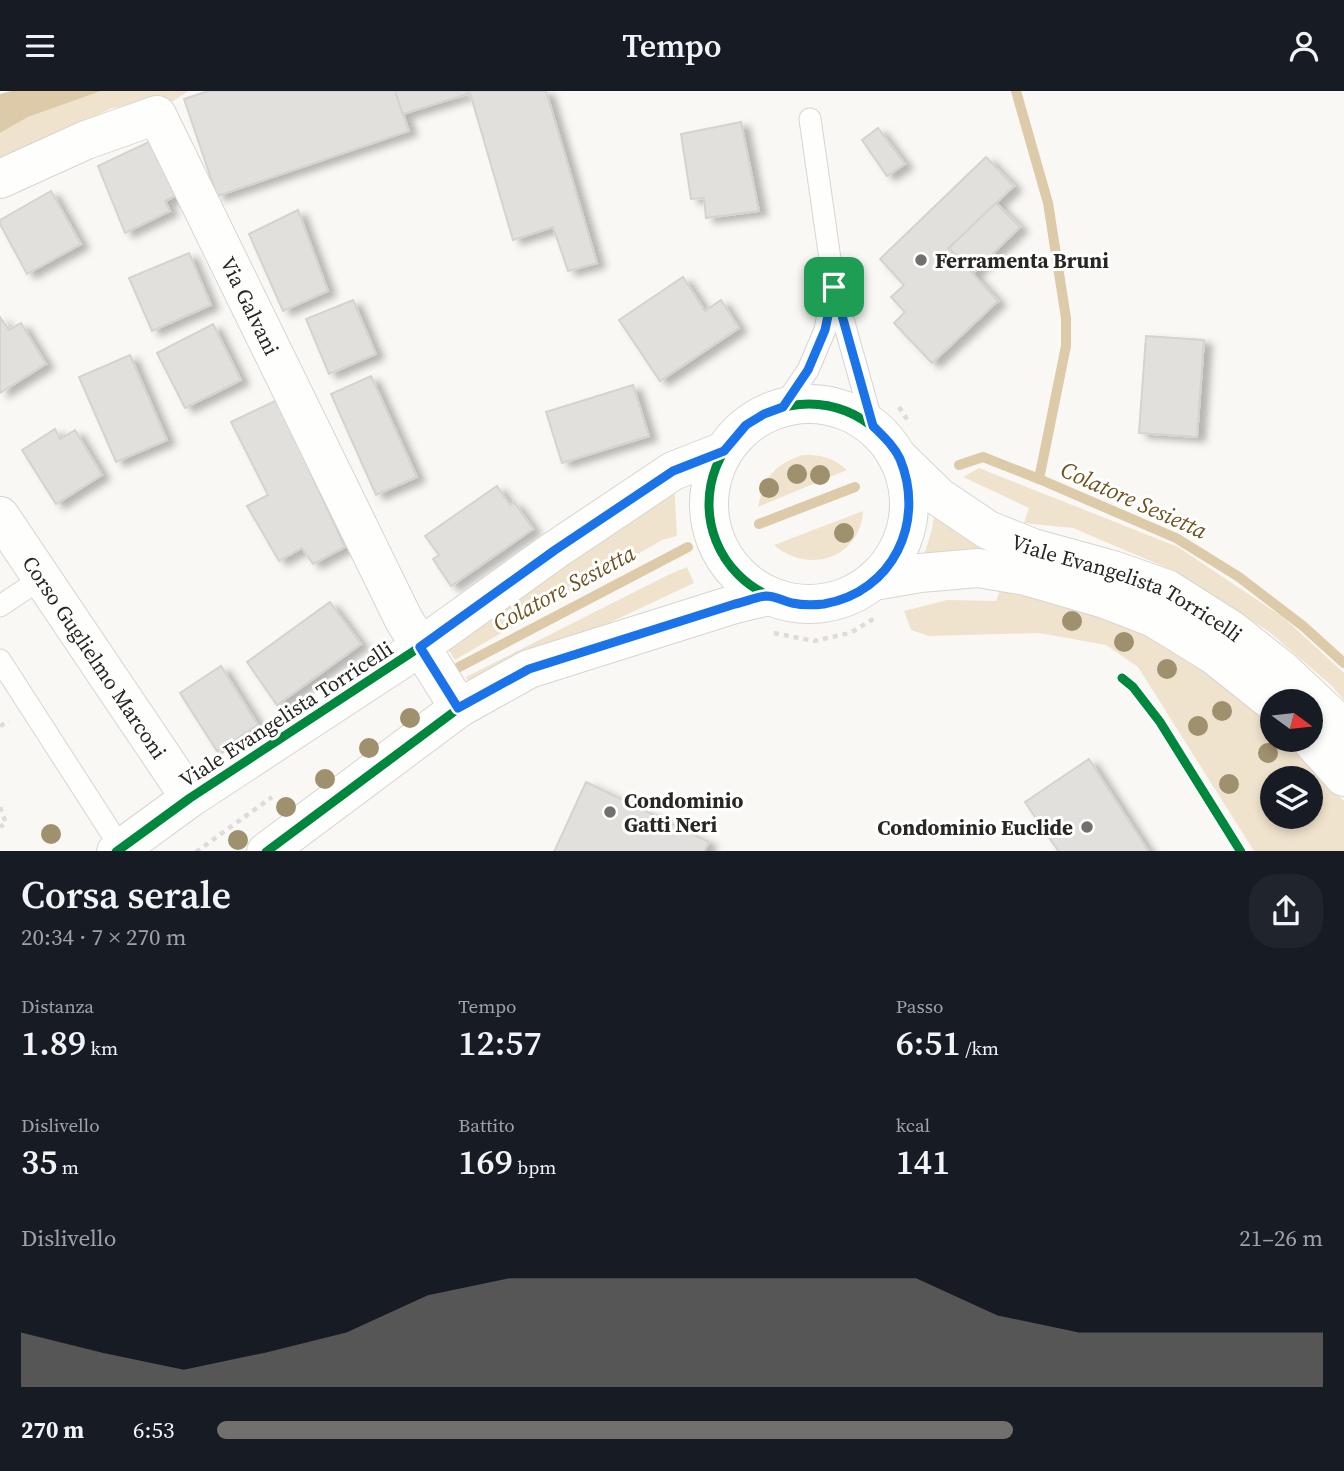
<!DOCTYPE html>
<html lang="it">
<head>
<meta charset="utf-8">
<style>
	body { margin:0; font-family:"Source Serif 4",serif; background:#20242c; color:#f1f3f6; height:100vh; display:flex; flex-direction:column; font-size:26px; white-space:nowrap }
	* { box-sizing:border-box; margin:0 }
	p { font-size:23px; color:#9ea1a6 }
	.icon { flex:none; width:38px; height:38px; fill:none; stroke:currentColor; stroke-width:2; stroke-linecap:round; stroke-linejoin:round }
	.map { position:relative; height:760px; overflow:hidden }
	.drawer { display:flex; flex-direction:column; background:#171b24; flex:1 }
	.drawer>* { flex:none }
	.needle { width:46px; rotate:105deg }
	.tools { position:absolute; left:1260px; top:598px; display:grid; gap:14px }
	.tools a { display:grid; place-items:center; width:63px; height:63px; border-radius:50%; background:#171b24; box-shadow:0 4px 10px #0003; font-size:35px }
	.pin { position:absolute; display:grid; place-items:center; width:60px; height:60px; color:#fff; margin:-30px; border-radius:14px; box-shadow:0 4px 10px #0006 }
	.round { display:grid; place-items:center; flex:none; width:74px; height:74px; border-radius:28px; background:#20242c }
	.summary { display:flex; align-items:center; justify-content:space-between; height:119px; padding:0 21px }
	h1 { font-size:38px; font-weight:600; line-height:52px }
	.metrics { display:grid; grid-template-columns:repeat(3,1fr); gap:10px; height:119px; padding:7px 21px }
	.metrics div { display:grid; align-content:center }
	.metrics b { font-size:35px; font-weight:600 }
	.metrics small { font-size:19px; font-weight:400 }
	.metrics p { font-size:19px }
	.chart { height:196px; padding:14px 21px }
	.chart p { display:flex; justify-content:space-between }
	.chart svg { width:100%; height:126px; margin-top:7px; fill:#72706d; opacity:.7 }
	ul { padding:0 21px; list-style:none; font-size:23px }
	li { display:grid; grid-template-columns:112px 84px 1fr; align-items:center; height:52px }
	li i { height:18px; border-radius:9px; background:#72706d }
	header { display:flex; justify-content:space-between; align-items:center; height:91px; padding:0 21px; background:#171b24; font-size:32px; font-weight:600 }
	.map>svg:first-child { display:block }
	.green { fill:#f0e3cd; fill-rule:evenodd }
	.water { fill:#ddcaa9 }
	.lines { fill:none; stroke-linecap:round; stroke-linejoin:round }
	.stream { stroke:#ddcaa9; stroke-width:10 }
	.building { fill:#e2e0dc; stroke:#d5d3cf; stroke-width:2; filter:url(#shadow) }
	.service-casing { stroke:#d7d5d1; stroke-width:23 }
	.minor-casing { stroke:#d7d5d1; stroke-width:40 }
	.tertiary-casing { stroke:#d7d5d1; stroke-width:40 }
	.path { stroke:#dddcda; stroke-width:4.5; stroke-dasharray:5 5; stroke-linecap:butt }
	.service { stroke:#fefefd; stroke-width:21 }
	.minor { stroke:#fefefd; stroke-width:38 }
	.tertiary { stroke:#fefefd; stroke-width:38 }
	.cycleway-casing { stroke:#fff; stroke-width:13 }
	.cycleway { stroke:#00873e; stroke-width:9 }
	.tree { fill:#9f906e }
	.route-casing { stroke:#fff; stroke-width:14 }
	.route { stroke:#1a73e8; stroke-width:9 }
	.poi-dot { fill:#72706d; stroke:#fff; stroke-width:2.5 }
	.labels { text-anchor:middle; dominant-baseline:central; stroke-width:6; stroke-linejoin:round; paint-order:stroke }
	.poi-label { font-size:21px; font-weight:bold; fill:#292724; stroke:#fff; text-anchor:start }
	.street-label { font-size:21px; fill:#292724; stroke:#fff }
	.water-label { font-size:23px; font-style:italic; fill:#6c521c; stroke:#fff }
</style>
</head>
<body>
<header><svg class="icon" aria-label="menu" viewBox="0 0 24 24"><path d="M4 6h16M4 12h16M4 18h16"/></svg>Tempo<svg class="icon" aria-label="person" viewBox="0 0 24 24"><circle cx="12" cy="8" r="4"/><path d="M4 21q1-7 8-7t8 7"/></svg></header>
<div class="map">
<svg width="1344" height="761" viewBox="0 0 1344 761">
	<defs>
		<filter id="shadow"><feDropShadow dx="8" dy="4.5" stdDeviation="3.5" flood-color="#0004"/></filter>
	</defs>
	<rect width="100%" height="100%" fill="#faf8f4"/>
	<g class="green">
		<path d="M 101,0 L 189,0 L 170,12 L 112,17 L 0,74 L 0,42 L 28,26 Z"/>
		<path d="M 802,364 C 822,364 832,366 847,379 L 758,416 C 764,386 773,375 802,364 Z"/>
		<path d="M 979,377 L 1178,456 L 1283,526 L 1344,582 L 1344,609 L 1332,595 L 1268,540 L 1174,480 L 1073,437 L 1024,432 L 1029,417 L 963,386 Z"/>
		<path d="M 674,390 L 677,445 L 662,449 L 455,569 L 446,555 Z"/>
		<path d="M 863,420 C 860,467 809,484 774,454 Z"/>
		<path d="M 934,425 L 957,442 L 979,453 L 981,457 L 977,460 L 924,464 L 932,438 Z"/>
		<path d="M 687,476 L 694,492 L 471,597 L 466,586 L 668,484 Z"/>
		<path d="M 1000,499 C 1033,507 1067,514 1099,524 C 1162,544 1224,591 1272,636 L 1272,649 L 1286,649 L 1304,666 L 1344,710 L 1344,760 L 1254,760 L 1138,576 L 1106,554 L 1039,542 L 929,545 L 911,539 L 904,520 L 947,509 L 996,510 ZM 1272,688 L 1311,688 L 1311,726 L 1272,726 Z"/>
	</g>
	<path class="water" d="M 11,0 L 101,0 L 28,26 L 0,42 L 0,3 Z"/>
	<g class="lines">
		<g class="stream">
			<path d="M 1016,0 L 1048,112 L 1066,227 L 1066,255 L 1039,388"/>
			<path d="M 959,374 L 983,366 L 1039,388 L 1176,447 L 1239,486 L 1303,535 L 1344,572"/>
			<path d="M 759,433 L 855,396"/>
			<path d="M 459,576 L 688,456"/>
		</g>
	</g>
	<g class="building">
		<path d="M 208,0 L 395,0 L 409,40 L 217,105 L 184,8 Z"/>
		<path d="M 395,0 L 546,0 L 597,172 L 568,180 L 553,136 L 513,149 L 470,2 L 403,23 Z"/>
		<path d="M 741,31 L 759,120 L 706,127 L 704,107 L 691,108 L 681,43 Z"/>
		<path d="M 878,37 L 905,73 L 887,85 L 862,49 Z"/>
		<path d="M 155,48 L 179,103 L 165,110 L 170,120 L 125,142 L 98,75 Z"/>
		<path d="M 986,66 L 1014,95 L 949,157 L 998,210 L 932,272 L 894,232 L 905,221 L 891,206 L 904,194 L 880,168 Z"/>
		<path d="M 51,100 L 81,153 L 27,183 L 0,133 L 0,129 Z"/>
		<path d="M 996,112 L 1020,136 L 973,182 L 949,157 Z"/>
		<path d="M 298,119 L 328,200 L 283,220 L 249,143 Z"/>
		<path d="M 189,162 L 211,214 L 152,240 L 129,187 Z"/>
		<path d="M 683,186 L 705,220 L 721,209 L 739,237 L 660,290 L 619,229 Z"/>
		<path d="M 353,209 L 376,263 L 329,283 L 306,228 Z"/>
		<path d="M 0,226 L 9,239 L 21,232 L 46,273 L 0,302 Z"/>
		<path d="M 213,233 L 241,289 L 185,317 L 157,262 Z"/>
		<path d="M 1146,245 L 1204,249 L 1197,346 L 1139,342 Z"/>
		<path d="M 130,264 L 167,349 L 116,371 L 79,286 Z"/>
		<path d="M 371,285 L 417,386 L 376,404 L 331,303 Z"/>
		<path d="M 633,294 L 649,345 L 562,372 L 546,321 Z"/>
		<path d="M 277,309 L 345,456 L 313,473 L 302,457 L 279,470 L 247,415 L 268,404 L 231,331 Z"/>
		<path d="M 55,338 L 60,348 L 75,339 L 102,384 L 56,413 L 22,359 Z"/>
		<path d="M 497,395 L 510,414 L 514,411 L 533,438 L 451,495 L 433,468 L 439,464 L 425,445 Z"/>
		<path d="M 330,511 L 361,553 L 277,614 L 247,571 Z"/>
		<path d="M 221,575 L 258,634 L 217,660 L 180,602 Z"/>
		<path d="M 1089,668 L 1149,761 L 1059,761 L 1025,711 Z"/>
		<path d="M 586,691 L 709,751 L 704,761 L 554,761 Z"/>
	</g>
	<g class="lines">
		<g class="service-casing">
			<g id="service">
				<path d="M 810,28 L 834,196 L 873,335"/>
				<path d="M 783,316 L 808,279 L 825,239 L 833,198"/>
				<path d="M 0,515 L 42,487"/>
				<path d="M 0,569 L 121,757"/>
			</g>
		</g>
		<g class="minor-casing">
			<g id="minor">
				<path id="s1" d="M 0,88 L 86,49 L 157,24 L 404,529 L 459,617"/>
			</g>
		</g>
		<g class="tertiary-casing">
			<g id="tertiary">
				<circle cx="809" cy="413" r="100"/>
				<path id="s2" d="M 899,367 L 939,406 L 988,439 L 1033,457 L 1113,479 L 1167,498 L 1230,538 L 1283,580 L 1335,629 L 1344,640"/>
				<path id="s3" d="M 0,425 L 190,707"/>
				<path d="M 874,490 L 920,482 L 978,477 L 1026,485 L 1105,508 L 1154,527 L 1214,564 L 1273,611"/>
				<path d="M 1311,649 L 1344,686"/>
				<path d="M 116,761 L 190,707 L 420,556 L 555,459 L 673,380 L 724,360"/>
				<path d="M 266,761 L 459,617 L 529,578 L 735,513 L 768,505"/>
			</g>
		</g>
		<g class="path">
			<path d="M 899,316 L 910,333"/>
			<path d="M 774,542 L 814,550 L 850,542 L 875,527"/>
			<path d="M 0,635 L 9,630"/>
			<path d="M 0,716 L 6,732 L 0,736"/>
			<path d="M 196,761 L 272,706"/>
		</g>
		<use href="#service" class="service"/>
		<use href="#minor" class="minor"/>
		<use href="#tertiary" class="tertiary"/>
		<g class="cycleway-casing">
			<g id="cycleway">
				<circle cx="809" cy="413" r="100"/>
				<path d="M 1122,587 L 1133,596 L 1160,631 L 1241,761"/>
				<path d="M 116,761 L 190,707 L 420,556 L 555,459 L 673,380 L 724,360"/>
				<path d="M 266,761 L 459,617 L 529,578 L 735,513 L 768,505"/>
			</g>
		</g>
		<use href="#cycleway" class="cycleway"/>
	</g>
	<g class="tree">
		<circle cx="797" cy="383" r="10"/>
		<circle cx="820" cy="384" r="10"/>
		<circle cx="769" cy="397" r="10"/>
		<circle cx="844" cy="442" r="10"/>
		<circle cx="1072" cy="530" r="10"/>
		<circle cx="1124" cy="551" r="10"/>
		<circle cx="1167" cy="578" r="10"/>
		<circle cx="1222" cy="620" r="10"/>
		<circle cx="410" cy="627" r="10"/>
		<circle cx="1198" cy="635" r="10"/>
		<circle cx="369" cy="657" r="10"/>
		<circle cx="1268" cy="662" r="10"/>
		<circle cx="325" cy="688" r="10"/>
		<circle cx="1229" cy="693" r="10"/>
		<circle cx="286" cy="716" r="10"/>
		<circle cx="51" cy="743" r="10"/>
		<circle cx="238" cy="749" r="10"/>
	</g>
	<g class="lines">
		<g class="route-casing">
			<path id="route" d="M 834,196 L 873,335 C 883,345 894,355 900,368 C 926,431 893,501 824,513 C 815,514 801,514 792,512 C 784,510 775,505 766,505 C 756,506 745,511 735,513 L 529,578 L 458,617 L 420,556 L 555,459 L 673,380 L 724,360 L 746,334 L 764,323 L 783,316 L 808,279 L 825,239 Z"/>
		</g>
		<use href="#route" class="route"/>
	</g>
	<g class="poi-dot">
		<circle cx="921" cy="169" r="7"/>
		<circle cx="610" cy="721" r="7"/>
		<circle cx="1087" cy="736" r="7"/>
	</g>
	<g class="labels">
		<g class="poi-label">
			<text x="935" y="169">Ferramenta Bruni</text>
			<text x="624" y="709">Condominio<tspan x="624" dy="24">Gatti Neri</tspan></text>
			<text x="1073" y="736" text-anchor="end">Condominio Euclide</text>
		</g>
		<g class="street-label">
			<text stroke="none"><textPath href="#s1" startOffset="382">Via Galvani</textPath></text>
			<text stroke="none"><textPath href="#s2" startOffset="266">Viale Evangelista Torricelli</textPath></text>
			<text stroke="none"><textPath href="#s3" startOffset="170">Corso Guglielmo Marconi</textPath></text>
			<text transform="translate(286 623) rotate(-33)">Viale Evangelista Torricelli</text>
		</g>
		<g class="water-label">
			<text transform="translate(1134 409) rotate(24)">Colatore Sesietta</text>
			<text transform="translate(564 497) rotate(-28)">Colatore Sesietta</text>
		</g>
	</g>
</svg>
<div class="tools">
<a><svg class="needle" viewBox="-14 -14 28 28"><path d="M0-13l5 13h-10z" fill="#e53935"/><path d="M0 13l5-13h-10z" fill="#9ea1a6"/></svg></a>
<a><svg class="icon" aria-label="layers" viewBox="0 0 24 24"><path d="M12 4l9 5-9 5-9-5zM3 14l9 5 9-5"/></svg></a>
</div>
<div class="pin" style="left:834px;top:196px;background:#1e9e55"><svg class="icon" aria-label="arrive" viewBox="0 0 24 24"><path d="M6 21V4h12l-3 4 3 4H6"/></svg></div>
</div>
<section class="drawer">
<div class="summary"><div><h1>Corsa serale</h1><p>20:34 · 7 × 270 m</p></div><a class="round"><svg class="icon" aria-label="share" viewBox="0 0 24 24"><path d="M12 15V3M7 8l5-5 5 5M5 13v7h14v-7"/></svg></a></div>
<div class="metrics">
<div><p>Distanza</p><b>1.89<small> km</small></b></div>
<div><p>Tempo</p><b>12:57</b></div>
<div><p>Passo</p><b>6:51<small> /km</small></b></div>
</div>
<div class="metrics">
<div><p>Dislivello</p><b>35<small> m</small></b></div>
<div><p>Battito</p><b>169<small> bpm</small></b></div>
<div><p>kcal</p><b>141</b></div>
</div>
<div class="chart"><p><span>Dislivello</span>21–26 m</p>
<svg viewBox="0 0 160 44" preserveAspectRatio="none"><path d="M0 44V25L10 32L20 38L30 32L40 25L50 12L60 6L70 6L80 6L90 6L100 6L110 6L120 19L130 25L140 25L150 25L160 25V44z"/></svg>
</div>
<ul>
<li><b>270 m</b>6:53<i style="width:72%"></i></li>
</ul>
</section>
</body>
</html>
